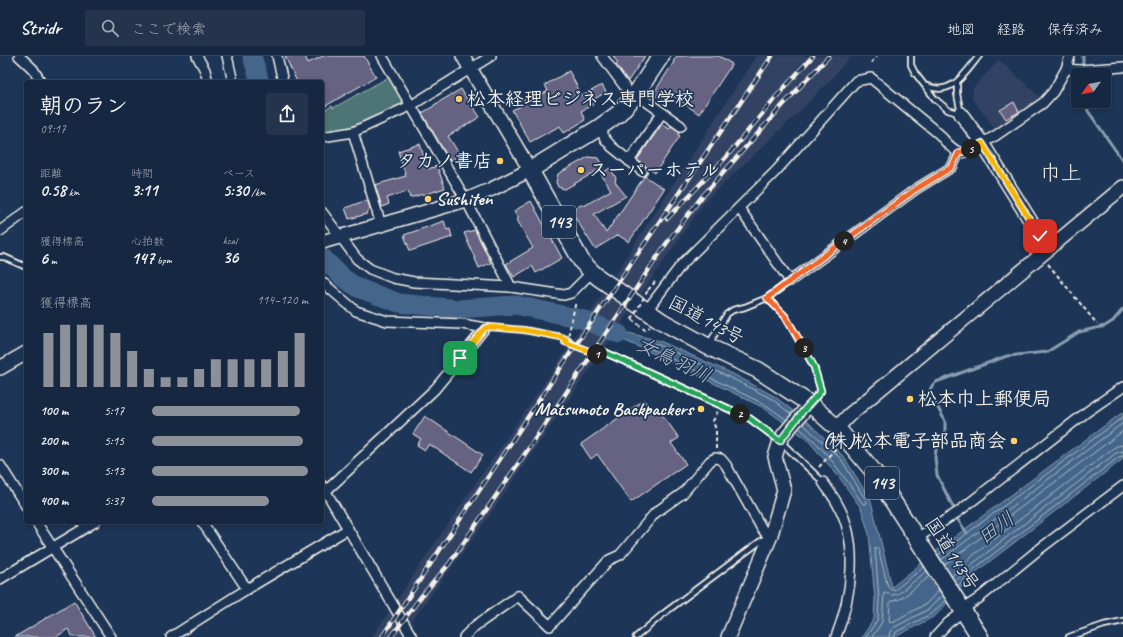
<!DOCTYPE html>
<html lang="ja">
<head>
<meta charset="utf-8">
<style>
	body { margin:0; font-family:Caveat,"Klee One",sans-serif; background:#23344c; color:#f1f3f6; height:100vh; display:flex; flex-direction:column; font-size:15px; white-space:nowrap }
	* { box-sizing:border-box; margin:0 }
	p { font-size:13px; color:#9ea6b1 }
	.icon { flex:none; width:22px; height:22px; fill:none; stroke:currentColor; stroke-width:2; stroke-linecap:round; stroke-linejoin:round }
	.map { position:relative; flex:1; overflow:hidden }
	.panel { position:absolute; left:24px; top:24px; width:300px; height:444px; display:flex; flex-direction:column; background:#162841; border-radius:4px; box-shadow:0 2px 6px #0003,0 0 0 1px #35445a }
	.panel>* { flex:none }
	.needle { width:26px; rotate:237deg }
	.fabs { position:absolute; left:1071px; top:12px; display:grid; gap:8px }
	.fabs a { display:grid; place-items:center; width:40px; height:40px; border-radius:4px; background:#162841; box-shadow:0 2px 6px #0003,0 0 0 1px #35445a; font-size:20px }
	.pin { position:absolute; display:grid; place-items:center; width:34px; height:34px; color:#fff; margin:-17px; border-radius:8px; box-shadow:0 2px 6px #0006 }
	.km { position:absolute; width:20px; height:20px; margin:-10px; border-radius:50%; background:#222; color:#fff; font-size:11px; line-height:20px; text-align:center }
	.round { display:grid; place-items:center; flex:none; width:42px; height:42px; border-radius:4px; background:#23344c }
	.overview { display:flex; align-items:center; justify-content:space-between; height:68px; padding:0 16px }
	h1 { font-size:22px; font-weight:600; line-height:30px }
	.figures { display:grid; grid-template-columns:repeat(3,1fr); gap:6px; height:68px; padding:4px 16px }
	.figures div { display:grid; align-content:center }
	.figures b { font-size:17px; font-weight:600 }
	.figures small { font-size:11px; font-weight:400 }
	.figures p { font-size:11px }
	.chart { height:112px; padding:8px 16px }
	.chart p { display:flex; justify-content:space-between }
	.chart svg { width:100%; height:72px; margin-top:4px; stroke:#8c9099; stroke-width:6 }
	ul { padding:0 16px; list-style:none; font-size:13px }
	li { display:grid; grid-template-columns:64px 48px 1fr; align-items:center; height:30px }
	li i { height:10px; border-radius:5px; background:#8c9099 }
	header { display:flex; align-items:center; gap:24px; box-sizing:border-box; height:56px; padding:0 20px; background:#162841; border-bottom:1px solid #35445a }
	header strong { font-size:19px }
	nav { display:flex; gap:22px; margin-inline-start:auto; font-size:14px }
	.search { width:280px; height:36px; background:#23344c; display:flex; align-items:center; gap:10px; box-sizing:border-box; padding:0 14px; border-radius:4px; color:#9ea6b1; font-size:15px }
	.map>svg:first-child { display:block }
	.built { fill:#334264 }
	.green { fill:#4d7476; stroke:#a0b2af }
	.water { fill:#44668a; stroke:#8a9eb0 }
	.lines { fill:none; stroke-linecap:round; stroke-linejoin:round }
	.shore { stroke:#aeb9c2; stroke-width:1 }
	.stream { stroke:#8a9eb0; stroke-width:3 }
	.river { stroke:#44668a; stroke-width:19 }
	.building { fill:#656282; stroke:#f4f1e8 }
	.lane-casing { stroke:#f4f1e8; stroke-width:8 }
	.street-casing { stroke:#f4f1e8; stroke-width:12 }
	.secondary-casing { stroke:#f4f1e8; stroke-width:16 }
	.highway-casing { stroke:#f4f1e8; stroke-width:19 }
	.path { stroke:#f4f1e8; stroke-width:2; stroke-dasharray:4 3; stroke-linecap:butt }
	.lane { stroke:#1d3557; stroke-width:4.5 }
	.street { stroke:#1d3557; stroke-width:9 }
	.secondary { stroke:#1d3557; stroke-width:13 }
	.highway { stroke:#1d3557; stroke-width:16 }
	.rail-casing { stroke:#f4f1e8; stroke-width:4.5 }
	.rail { stroke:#1d3557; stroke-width:3; stroke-dasharray:9; stroke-linecap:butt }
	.path-bridge { stroke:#f4f1e8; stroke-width:2; stroke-dasharray:4 3; stroke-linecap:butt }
	.split-1-casing { stroke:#fff; stroke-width:8 }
	.split-2-casing { stroke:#fff; stroke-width:8 }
	.split-3-casing { stroke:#fff; stroke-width:8 }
	.split-4-casing { stroke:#fff; stroke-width:8 }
	.split-5-casing { stroke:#fff; stroke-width:8 }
	.split-6-casing { stroke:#fff; stroke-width:8 }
	.split-1 { stroke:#f5b400; stroke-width:5 }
	.split-2 { stroke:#22a559; stroke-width:5 }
	.split-3 { stroke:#22a559; stroke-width:5 }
	.split-4 { stroke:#f0652b; stroke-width:5 }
	.split-5 { stroke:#f0652b; stroke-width:5 }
	.split-6 { stroke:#f5b400; stroke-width:5 }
	.poi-dot { fill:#ffd166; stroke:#1d3557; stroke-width:1.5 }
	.labels { text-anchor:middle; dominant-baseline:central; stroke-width:3.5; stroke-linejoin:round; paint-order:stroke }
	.shield { fill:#1d3557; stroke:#b4b9bc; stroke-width:1 }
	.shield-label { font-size:18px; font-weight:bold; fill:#f4f1e8 }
	.poi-label { font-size:19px; font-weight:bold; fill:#f4f1e8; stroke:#1d3557; text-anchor:start }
	.street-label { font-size:19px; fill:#f4f1e8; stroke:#1d3557 }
	.water-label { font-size:20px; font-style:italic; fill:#b6c0c7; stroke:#1d3557 }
	.quarter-label { font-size:21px; fill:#f4f1e8; stroke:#1d3557 }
</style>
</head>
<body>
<header>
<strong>Stridr</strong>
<div class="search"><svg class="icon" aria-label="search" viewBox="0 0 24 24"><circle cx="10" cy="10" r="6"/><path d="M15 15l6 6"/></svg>ここで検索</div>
<nav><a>地図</a><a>経路</a><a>保存済み</a></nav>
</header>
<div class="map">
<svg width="1123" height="581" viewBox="0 0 1123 581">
	<rect width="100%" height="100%" fill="#1d3557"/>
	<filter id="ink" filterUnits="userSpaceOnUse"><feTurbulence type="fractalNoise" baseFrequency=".025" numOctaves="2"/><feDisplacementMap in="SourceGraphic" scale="8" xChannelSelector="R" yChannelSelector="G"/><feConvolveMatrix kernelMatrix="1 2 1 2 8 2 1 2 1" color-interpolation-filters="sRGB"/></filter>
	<g filter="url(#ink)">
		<g class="built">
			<path d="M 756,0 L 851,0 L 831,23 L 794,61 L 705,145 L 487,463 L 400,581 L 372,581 L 439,481 L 558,307 Z"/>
			<path d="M 999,4 L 1041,42 L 1031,52 L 995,72 L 972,43 L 973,32 Z"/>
		</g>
		<path class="green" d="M 389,21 L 402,42 L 402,48 L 352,71 L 322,77 L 322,56 L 332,50 L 333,52 Z"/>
		<path class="water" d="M 581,265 L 660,285 L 733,318 L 774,340 L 810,368 L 844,401 L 871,445 L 892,531 L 949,485 L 1123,356 L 1123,403 L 976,516 L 935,560 L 895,581 L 862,581 L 874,563 L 875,543 L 869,478 L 861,452 L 839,421 L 807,383 L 764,352 L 652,297 Z"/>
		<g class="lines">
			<g class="shore">
				<path d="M 787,364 L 766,349 L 643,289 L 642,286 L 644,285 L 659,289 L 731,322 L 772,343 L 791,358"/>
				<path d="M 799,372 C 825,391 845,422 863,448 L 866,448 L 867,446 L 841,403 L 803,368"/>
				<path d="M 938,499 L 1123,361"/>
				<path d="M 941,504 L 1123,367"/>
				<path d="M 944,509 L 1123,375"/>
				<path d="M 930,520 L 902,542 L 890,546 L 889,565 L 892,566 L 926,548 L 939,534"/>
				<path d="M 952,520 L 967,504 L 1112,393 L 1117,390 L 1123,389"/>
				<path d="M 955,526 L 971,509 L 1116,397 L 1123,395"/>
				<path d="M 958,530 L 974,513 L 1119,401 L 1123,400"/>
				<path d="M 866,581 L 878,563 L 879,543 L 875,492 L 878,492 L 888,531 L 891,534 L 896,533 L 924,511"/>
				<path d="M 872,581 L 882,566 L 884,537 L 886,537 L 892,539 L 898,538 L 927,515"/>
				<path d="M 889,581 L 890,576 L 893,572 L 929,553 L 942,539"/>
				<path d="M 894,581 L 896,576 L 933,557 L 945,544"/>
			</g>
			<g class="stream">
				<path d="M 1083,19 L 1083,0"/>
				<path d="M 1086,45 L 1088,55 L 1123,105"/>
				<path d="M 953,451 L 937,419 L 935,402 L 936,393 L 945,375 L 945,365 L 931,339 C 929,333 931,330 936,326 L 1007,300 L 1047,296 L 1079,276 L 1105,270 L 1113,265 L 1123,253"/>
				<path d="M 958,464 L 967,477"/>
			</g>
			<g class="river">
				<path d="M 252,0 L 260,26"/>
				<path d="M 322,201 L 342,221 L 358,232 L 399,247 L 458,253 L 516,249 L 581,263 L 619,278"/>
			</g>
		</g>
		<g class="building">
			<path d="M 285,0 L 305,0 L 308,7 L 323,0 L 364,0 L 376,21 L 322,52 L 322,26 L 297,26 Z"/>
			<path d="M 613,0 L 645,0 L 628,25 L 616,9 L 618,7 Z"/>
			<path d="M 677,0 L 719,0 L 732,8 L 699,58 L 672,39 L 667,47 L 653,38 L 674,6 L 673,6 Z"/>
			<path d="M 569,15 L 582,40 L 602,29 L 606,36 L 593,44 L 594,48 L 581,55 L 585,64 L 564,77 L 560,70 L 530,86 L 512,54 L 521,50 L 519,46 L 528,41 L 530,45 L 548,35 L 545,29 Z"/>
			<path d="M 461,33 L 473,53 L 474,52 L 480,61 L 448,80 L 460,99 L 450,105 L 422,57 L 434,50 L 434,49 Z"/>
			<path d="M 1014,46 L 1019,56 L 1006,63 L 1000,54 Z"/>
			<path d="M 662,68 L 669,73 L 671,70 L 680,76 L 678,79 L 680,80 L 655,117 L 637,104 Z"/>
			<path d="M 420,88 L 428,113 L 437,110 L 445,132 L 423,139 L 423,138 L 410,142 L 408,135 L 387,142 L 389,148 L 382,151 L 375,129 L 406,120 L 398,95 Z"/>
			<path d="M 588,101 L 599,102 L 604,111 L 565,133 L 558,131 L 556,126 L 558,118 Z"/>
			<path d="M 610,112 L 616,122 L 615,126 L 626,140 L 594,158 L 606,177 L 644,121 L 645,120 L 664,133 L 629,186 L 618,179 L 595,193 L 571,155 L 582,148 L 584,150 L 611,134 L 601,118 Z"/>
			<path d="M 367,144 L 370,152 L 367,158 L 349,163 L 345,152 Z"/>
			<path d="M 531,145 L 562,202 L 536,217 L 532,210 L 514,221 L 506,208 L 533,192 L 517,164 L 519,162 L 514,155 Z"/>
			<path d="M 444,165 L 447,174 L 450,173 L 452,181 L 410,195 L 404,179 Z"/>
			<path d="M 475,174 L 491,207 L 479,212 L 464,177 Z"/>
			<path d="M 644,344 L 653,358 L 659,354 L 679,382 L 671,387 L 686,408 L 631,446 L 597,398 L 591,403 L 581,388 Z"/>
			<path d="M 425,360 L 483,399 L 471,416 L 429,388 L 425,394 L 417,389 L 421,383 L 413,378 Z"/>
			<path d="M 74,545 L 96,581 L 73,581 L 68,573 L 56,581 L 15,581 Z"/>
		</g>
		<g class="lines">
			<g class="lane-casing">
				<g id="lane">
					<path d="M 911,0 L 911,9 L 915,17 L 935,43 L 948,54 L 961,58 L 957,38 L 957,27"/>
					<path d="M 927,30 C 952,41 966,16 979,0"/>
					<path d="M 0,201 L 4,201 L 26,211"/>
					<path d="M 767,242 L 785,260 L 814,311 L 821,335 L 812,345"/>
					<path d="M 709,288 L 727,258 L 733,254 L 745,251 L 767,242 L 790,225"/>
					<path d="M 602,295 L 749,362 L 780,385 L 823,426"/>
					<path d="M 636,581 L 663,558 L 762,484 L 767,483"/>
					<path d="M 1069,581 L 1104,569 L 1123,565"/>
				</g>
			</g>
			<g class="street-casing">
				<g id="street">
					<path d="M 19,0 L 33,13 L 41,26"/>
					<path d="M 197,0 L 205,14 L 208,26"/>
					<path d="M 227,0 L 233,26"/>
					<path d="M 277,0 L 283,26"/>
					<path d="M 382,0 L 466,144 L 511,231"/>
					<path d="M 602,0 L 633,42"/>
					<path d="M 1066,13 L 1079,14 L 1123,11"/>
					<path d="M 636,38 L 681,70"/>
					<path d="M 600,71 L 605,83 L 612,91 L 642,115"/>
					<path d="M 353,76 L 381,169"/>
					<path d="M 322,81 L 353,76 L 412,49 L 491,0"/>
					<path d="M 629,105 L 662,57"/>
					<path d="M 739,152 L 790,225 L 916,133 L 952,111 L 959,96"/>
					<path d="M 322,156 L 357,203 L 370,213 L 393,222 L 414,226 L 511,231 L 564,239 L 571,237 L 592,216"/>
					<path d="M 0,175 L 26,156"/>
					<path d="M 322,226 L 356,255 L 387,265 L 462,268 L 485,272"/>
					<path d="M 647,254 L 682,208 L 776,115 L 856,25 L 871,22 L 939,78 C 945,85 953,96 963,97 L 995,80 L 1043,47 L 1053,36 L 1066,13 L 1070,0"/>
					<path d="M 0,409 L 26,450"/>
					<path d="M 823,426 C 828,434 834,441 838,449 C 860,488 851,542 836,581"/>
					<path d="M 322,429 L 412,581"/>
					<path d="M 326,435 L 435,333 L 485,272"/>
					<path d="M 36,466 L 111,581"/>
					<path d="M 202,466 L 247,533"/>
					<path d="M 917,482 L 958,456 L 1088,355 L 1123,331"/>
					<path d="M 0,523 L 95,466"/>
					<path d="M 963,553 L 978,543 L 1037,495 L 1123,430"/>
					<path d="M 171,581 L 247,533 L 348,473"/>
					<path d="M 464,581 L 475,570 L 518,540 L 550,570 L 609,504 L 620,499 L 655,457 L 683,437 L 710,405 L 715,402 L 721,403 L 726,409 L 762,473 L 770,482"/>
					<path d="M 935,581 L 948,567 L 964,555"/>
				</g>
			</g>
			<g class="secondary-casing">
				<g id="secondary">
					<path d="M 961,58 L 982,87 L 1040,180 L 1050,192"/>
					<path d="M 322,186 L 466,144 L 492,133 L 530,114 L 463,0"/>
					<path d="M 0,312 L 26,297"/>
					<path d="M 837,372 L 849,359 L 1123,131"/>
					<path d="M 728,581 L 770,482 L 784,434 L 775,401 L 780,385 L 784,378 L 810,348"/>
				</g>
			</g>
			<g class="highway-casing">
				<path id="highway" d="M 661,0 L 633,42 L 618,58 L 600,71 L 530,114 L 582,206 L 592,216 L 599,222 L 663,266 L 707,290 L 758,314 L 810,348 L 837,372 L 874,416 L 980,581"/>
			</g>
			<g class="path">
				<path d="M 871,7 L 877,0"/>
				<path d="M 1048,208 L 1097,268"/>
				<path d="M 648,234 L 655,226"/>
				<path d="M 632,263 L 645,274 L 650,271"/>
				<path d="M 494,271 L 542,277 L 574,285"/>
				<path d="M 566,283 L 565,286 L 596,298"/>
				<path d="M 571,284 L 571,282 L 568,281 L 576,245"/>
				<path d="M 716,393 L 716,374 L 713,365 L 718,355"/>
				<path d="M 819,411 L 837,391"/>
			</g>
			<use href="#lane" class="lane"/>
			<use href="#street" class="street"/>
			<use href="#secondary" class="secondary"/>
			<use href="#highway" class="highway"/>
			<g class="rail-casing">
				<g id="rail">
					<path d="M 667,163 L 727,100 L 776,41 L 813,0"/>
					<path d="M 382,581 L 571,296 L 772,0"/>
					<path d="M 391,581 L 420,542 L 449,508 L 531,389 L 666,188 L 700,143 L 783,49 L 829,0"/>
				</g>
			</g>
			<use href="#rail" class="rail"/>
			<path class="path-bridge" d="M 632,263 L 648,234"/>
		</g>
	</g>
	<g class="lines" filter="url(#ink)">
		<g class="split-1-casing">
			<path id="split-1" d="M 460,302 L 485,272 L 490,271 L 524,274 L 561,281 L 566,283 L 565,286 L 597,298"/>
		</g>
		<g class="split-2-casing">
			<path id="split-2" d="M 597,298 L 599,298 L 602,295 L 740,358"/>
		</g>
		<g class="split-3-casing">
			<path id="split-3" d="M 740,358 L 749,362 L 780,385 L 803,355 L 821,335 L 814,311 L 804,292"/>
		</g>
		<g class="split-4-casing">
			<path id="split-4" d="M 804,292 L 785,260 L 767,242 L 844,185"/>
		</g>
		<g class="split-5-casing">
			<path id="split-5" d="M 844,185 L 916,133 L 952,111 L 959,96 L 963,96 L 971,93"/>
		</g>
		<g class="split-6-casing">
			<path id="split-6" d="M 971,93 L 982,87 L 1040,180"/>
		</g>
		<use href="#split-1" class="split-1"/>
		<use href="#split-2" class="split-2"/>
		<use href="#split-3" class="split-3"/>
		<use href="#split-4" class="split-4"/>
		<use href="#split-5" class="split-5"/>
		<use href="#split-6" class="split-6"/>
	</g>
	<g class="poi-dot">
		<circle cx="459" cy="43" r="4"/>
		<circle cx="500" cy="105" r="4"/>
		<circle cx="581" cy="114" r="4"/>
		<circle cx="428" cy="143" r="4"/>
		<circle cx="910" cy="343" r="4"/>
		<circle cx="701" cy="353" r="4"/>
		<circle cx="1014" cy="385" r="4"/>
	</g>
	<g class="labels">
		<g class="shield">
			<rect x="542" y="150" width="34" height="32" rx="3"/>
			<rect x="865" y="411" width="34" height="32" rx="3"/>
		</g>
		<g class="shield-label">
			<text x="559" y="166">143</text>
			<text x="882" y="427">143</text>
		</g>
		<g class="poi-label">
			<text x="467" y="43">松本経理ビジネス専門学校</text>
			<text x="492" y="105" text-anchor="end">タカノ書店</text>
			<text x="589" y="114">スーパーホテル</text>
			<text x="436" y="143">Sushiten</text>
			<text x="918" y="343">松本巾上郵便局</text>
			<text x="693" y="353" text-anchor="end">Matsumoto Backpackers</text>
			<text x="1006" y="385" text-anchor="end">(株)松本電子部品商会</text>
		</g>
		<g class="street-label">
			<text transform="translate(706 264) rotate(28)">国道143号</text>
			<text transform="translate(952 498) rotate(57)">国道143号</text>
		</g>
		<g class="water-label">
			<text transform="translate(674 304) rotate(26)">女鳥羽川</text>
			<text transform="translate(996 472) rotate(-37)">田川</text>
		</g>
		<g class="quarter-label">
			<text x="1061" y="117">巾上</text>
		</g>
	</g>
</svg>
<div class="fabs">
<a><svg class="needle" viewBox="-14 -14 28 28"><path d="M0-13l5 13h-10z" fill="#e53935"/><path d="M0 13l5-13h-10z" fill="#9ea6b1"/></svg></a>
</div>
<div class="pin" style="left:460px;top:302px;background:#1e9e55"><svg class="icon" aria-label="arrive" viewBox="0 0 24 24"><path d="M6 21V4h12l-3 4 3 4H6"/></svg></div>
<div class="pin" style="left:1040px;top:180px;background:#d93025"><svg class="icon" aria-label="check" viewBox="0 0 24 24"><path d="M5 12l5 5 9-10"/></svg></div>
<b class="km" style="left:597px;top:298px">1</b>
<b class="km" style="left:740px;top:358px">2</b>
<b class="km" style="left:804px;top:292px">3</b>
<b class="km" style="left:844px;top:185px">4</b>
<b class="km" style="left:971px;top:93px">5</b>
<section class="panel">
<div class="overview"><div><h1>朝のラン</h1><p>09:17</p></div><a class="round"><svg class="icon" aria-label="share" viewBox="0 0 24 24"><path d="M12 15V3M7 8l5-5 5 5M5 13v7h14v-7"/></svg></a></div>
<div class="figures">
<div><p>距離</p><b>0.58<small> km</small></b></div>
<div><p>時間</p><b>3:11</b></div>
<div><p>ペース</p><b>5:30<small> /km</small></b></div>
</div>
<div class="figures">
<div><p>獲得標高</p><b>6<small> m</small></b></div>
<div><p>心拍数</p><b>147<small> bpm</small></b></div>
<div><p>kcal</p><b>36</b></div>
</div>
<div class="chart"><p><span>獲得標高</span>114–120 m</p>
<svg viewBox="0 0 160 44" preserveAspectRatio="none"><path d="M5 44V11M15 44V6M25 44V6M35 44V6M45 44V11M55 44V22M65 44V33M75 44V38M85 44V38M95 44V33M105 44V27M115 44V27M125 44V27M135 44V27M145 44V22M155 44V11"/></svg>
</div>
<ul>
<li><b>100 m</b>5:17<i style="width:95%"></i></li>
<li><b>200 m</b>5:15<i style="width:97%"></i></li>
<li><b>300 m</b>5:13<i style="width:100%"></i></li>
<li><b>400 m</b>5:37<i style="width:75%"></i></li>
</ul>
</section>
</div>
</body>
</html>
